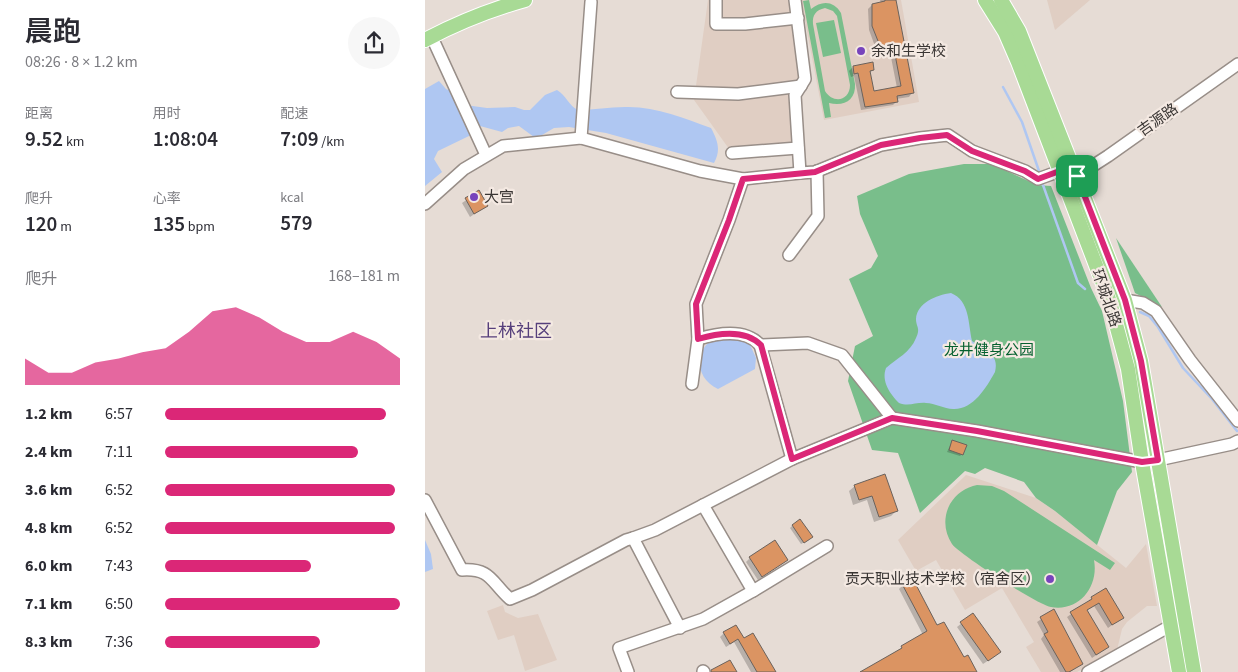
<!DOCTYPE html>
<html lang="zh">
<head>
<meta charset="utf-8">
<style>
	body { margin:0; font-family:"Source Sans 3","Noto Sans SC",sans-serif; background:#f7f7f7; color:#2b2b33; height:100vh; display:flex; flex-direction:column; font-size:19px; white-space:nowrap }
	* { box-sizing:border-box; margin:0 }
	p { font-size:16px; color:#7c7c81 }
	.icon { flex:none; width:28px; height:28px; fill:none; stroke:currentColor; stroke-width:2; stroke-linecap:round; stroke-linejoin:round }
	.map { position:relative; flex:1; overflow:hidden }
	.details { display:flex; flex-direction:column; background:#fff; width:425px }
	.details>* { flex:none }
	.pin { position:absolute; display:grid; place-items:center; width:42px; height:42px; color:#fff; margin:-21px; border-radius:10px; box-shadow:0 2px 8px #0006 }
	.round { display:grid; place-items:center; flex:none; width:52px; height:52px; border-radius:26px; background:#f7f7f7 }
	.headline { display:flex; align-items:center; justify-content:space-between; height:85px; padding:0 25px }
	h1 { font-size:28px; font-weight:600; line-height:38px }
	.metrics { display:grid; grid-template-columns:repeat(3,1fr); gap:8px; height:85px; padding:5px 25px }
	.metrics div { display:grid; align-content:center }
	.metrics b { font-size:21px; font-weight:600 }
	.metrics small { font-size:14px; font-weight:400 }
	.metrics p { font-size:14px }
	.chart { height:140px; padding:10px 25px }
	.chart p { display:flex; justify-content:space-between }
	.chart svg { width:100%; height:90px; margin-top:5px; fill:#db2777; opacity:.7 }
	ul { padding:0 25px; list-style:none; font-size:16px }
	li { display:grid; grid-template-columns:80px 60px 1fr; align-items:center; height:38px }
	li i { height:12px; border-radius:6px; background:#db2777 }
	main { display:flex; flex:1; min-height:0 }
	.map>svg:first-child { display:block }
	.built { fill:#e0cec3 }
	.green { fill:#79be8b; fill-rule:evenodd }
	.water { fill:#afc7f2 }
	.shadow { fill:#0003 }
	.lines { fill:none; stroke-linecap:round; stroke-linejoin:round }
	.stream { stroke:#afc7f2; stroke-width:2.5 }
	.building { fill:#db9462; stroke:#6b625c }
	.minor-casing { stroke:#988e88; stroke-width:14 }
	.major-casing { stroke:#fff; stroke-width:16 }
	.minor { stroke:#fff; stroke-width:11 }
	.major { stroke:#a8da95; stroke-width:14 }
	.route-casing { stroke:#fff; stroke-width:10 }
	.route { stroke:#db2777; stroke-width:6 }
	.poi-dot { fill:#7744bc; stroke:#f4e9e2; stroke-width:2 }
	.labels { text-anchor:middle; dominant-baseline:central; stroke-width:4.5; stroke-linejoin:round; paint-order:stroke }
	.poi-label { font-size:15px; fill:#3a3634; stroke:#f4e9e2; text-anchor:start }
	.street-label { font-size:15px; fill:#3a3634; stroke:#f4e9e2 }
	.park-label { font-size:15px; fill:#05602f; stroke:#f4e9e2 }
	.quarter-label { font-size:18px; fill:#57407c; stroke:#f4e9e2 }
</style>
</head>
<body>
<main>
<section class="details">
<div class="headline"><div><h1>晨跑</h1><p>08:26 · 8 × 1.2 km</p></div><a class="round"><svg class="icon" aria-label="share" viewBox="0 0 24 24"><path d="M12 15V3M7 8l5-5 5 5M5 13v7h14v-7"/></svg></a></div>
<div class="metrics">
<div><p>距离</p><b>9.52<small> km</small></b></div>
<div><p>用时</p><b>1:08:04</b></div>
<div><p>配速</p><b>7:09<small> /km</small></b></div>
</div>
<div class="metrics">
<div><p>爬升</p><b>120<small> m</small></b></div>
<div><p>心率</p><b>135<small> bpm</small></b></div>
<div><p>kcal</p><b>579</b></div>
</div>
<div class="chart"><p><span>爬升</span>168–181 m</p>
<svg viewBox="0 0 160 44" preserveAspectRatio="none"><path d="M0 44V31L10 38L20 38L30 33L40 31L50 28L60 26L70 18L80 8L90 6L100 11L110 18L120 23L130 23L140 18L150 23L160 31V44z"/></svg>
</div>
<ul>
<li><b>1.2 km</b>6:57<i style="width:94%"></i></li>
<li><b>2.4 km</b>7:11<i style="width:82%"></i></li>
<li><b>3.6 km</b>6:52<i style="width:98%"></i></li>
<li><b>4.8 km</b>6:52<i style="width:98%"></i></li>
<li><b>6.0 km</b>7:43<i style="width:62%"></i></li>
<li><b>7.1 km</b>6:50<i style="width:100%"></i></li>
<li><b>8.3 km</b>7:36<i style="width:66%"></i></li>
</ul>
</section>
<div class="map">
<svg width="813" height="672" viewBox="0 0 813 672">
	<rect width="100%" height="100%" fill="#e6dcd5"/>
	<g class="built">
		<path d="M 283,0 L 370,0 L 380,79 L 370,95 L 373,148 L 307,153 L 269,100 Z"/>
		<path d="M 376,0 L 476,0 L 494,102 L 399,120 Z"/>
		<path d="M 622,0 L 665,0 L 630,30 Z"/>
		<path d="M 541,475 L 611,498 L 630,511 L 701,568 L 721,544 L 732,606 L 722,606 L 702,622 L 697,629 L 692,650 L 652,672 L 616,672 L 601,647 L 609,642 L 577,588 L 540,610 L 511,560 L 491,571 L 473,540 Z"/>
		<path d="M 78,605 L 80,612 L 93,618 L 113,614 L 132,660 L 100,671 L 89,635 L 73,640 L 62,611 Z"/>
	</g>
	<g class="green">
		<path d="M 384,0 L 386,9 C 397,0 409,1 416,13 L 430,84 C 431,100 419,107 404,103 L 406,117 L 400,118 L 378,1 ZM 400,8 L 408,11 L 412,16 L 425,85 C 425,101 408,104 400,91 L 388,24 C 387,15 391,10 400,8 Z"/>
		<path d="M 409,20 L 416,53 L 398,57 L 391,23 Z"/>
		<path d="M 539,164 L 567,164 L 612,185 L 626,186 L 666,288 L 677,311 L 698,401 L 707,472 L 692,491 L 672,545 L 630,511 L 611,498 L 599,482 L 560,468 L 550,474 L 540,471 L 495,513 L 473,453 L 447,450 L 423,381 L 430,346 L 448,336 L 424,279 L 446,268 L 453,256 L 435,214 L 432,196 L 484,174 Z"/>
		<path d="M 691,238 L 737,307 L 710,293 Z"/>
		<path d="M 552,485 L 567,486 L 579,491 L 690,563 L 685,570 L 669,560 C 674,587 654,612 626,607 C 613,605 534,554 527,544 C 519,532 518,517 525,504 C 531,494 541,487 552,485 Z"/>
	</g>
	<g class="water">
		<path d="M 14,81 L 21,89 L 28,92 L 33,104 L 62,108 L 90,107 L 99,110 L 105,110 L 120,95 L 132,90 C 141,95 144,106 153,110 C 169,110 184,107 200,107 C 230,106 259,118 286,128 C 293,141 296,150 289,163 L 181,133 L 144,127 L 129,128 L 117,135 L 109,137 L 94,126 L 83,128 L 77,132 L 55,126 L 44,136 L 13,151 L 9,159 L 17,172 L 0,186 L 0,89 Z"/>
		<path d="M 526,293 C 545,301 543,323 547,341 C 559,349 575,354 570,372 C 561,388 548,410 528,409 C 519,409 510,403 501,403 C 491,402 484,407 474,403 C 465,394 456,381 461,368 C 472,358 485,353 491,338 C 496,328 491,327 491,319 C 492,303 511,295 526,293 Z"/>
		<path d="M 297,335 L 323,340 L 331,358 L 330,369 L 293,389 C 267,377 269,343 297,335 Z"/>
		<path d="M 0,540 L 6,554 L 8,569 L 0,572 Z"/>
	</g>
	<g class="shadow">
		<path d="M 455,0 L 470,0 L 487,93 L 484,97 L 471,99 L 472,101 L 468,105 L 436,110 L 429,76 L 426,77 L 424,71 L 428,67 L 448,69 L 445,73 L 448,92 L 472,88 L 464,47 L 451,49 L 444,30 L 443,9 L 447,5 L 456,3 Z"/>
		<path d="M 53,192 L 61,206 L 45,217 L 37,203 Z"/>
		<path d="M 527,442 L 537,454 L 535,456 L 522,452 Z"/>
		<path d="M 460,476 L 471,511 L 466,516 L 449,522 L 442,500 L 428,505 L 424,491 L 430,486 Z"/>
		<path d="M 367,526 L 384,540 L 376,544 L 365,528 Z"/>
		<path d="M 325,558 L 358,563 L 333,580 L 321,562 Z"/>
		<path d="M 478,585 L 538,659 L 551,672 L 437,672 L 498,635 L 474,589 Z"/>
		<path d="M 667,597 L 697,618 L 683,628 L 669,606 L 661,611 L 683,647 L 667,658 L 642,617 L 663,602 L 665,599 L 669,605 Z"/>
		<path d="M 628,611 L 657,664 L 645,672 L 635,672 L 616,639 L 619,635 L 612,622 Z"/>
		<path d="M 547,615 L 570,656 L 558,664 L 532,627 Z"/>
		<path d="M 299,633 L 319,640 L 350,672 L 326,672 L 309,642 L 301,647 L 295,637 Z"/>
	</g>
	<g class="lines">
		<g class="stream">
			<path d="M 578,87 L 597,122 L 614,171"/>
			<path d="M 618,185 L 653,283 L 660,289"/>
			<path d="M 715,312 L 724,316 L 733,327 L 758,368 L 787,399 L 812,431"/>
		</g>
	</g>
	<g class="building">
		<path d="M 460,0 L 471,0 L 489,93 L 472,96 L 473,102 L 440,107 L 433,73 L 429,74 L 428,66 L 448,62 L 449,70 L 445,71 L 449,91 L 476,86 L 468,44 L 455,46 L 447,26 L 447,4 L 460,1 Z"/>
		<path d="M 54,190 L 63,206 L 49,214 L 40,198 Z"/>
		<path d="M 527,440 L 542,445 L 538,455 L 524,450 Z"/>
		<path d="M 460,474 L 473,511 L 454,517 L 447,496 L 434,500 L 429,485 Z"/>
		<path d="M 375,519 L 388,537 L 379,543 L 367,525 Z"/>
		<path d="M 350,540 L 363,560 L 337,577 L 324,557 Z"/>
		<path d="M 488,579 L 512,625 L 519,622 L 539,657 L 543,655 L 552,672 L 435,672 L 477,648 L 476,646 L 502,631 L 477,584 Z"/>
		<path d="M 681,588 L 699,618 L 687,625 L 674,603 L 662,610 L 684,647 L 671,655 L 645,612 L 667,599 L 666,597 Z"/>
		<path d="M 629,609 L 658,664 L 644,672 L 641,672 L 619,634 L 623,632 L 615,617 Z"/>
		<path d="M 548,613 L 576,652 L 563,661 L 535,622 Z"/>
		<path d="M 311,625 L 319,638 L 328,633 L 351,672 L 332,672 L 313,639 L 305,644 L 298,632 Z"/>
		<path d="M 305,660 L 312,672 L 286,672 L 286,670 Z"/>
	</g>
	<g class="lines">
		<g class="minor-casing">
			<g id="minor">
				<path d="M 291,0 L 291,24 L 320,24 L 373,18"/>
				<path d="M 370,0 L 380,79 L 370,95 L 375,173 L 390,172 L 456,145 L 495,138 L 523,135 L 547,151 L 600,171 L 613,179 L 635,171"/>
				<path d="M 10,44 L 61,155"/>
				<path d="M 252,92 L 313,94 L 376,86"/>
				<path d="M 156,138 L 166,2"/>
				<path d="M 307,153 L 373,148"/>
				<path d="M 652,176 L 683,156 L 813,64"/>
				<path d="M 318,179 L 304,220 L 271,304 L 273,339 C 293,333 320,328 335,345 L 383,343 L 417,355 L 467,418"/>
				<path d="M 0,204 L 39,169 L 78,146 L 156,138 L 275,171 L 302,176 L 318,179 L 375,173"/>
				<path d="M 364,255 L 393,216 L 392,171"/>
				<path d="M 700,300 L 718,303 L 731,311 L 765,360 L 813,421"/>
				<path d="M 335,345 L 367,459"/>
				<path d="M 267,384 L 273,339"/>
				<path d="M 733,460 L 807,444 L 813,441"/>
				<path d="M 0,500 L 37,570 C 66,568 66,582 85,599 L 107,590 L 201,540 L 208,538"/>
				<path d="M 328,591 L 402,546"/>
				<path d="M 255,628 L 208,538 L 230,530 L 367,459 L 467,418 L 552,431 L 717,462"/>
				<path d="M 278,671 L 279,672"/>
				<path d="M 203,672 L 194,648 L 278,619 L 328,591 L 278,505"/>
				<path d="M 663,672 L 745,626"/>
			</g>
		</g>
		<g class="major-casing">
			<g id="major">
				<path d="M 560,0 L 580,32 L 593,62 L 685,302 L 703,369 L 717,462 L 754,672"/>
				<path d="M 576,0 L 594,31 L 700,300 L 716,361 L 769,672"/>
				<path d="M 0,40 C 32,23 64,10 100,0"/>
			</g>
		</g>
		<use href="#minor" class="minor"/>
		<use href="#major" class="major"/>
	</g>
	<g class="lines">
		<g class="route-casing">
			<path id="route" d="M 522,135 L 547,151 L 600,171 L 613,179 L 648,166 L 700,300 L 716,361 L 733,460 L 717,462 L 552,431 L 467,418 L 367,459 L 336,345 C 320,329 293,333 273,339 L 271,304 L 304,220 L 318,179 L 390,172 L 456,145 L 495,138 Z"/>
		</g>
		<use href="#route" class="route"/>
	</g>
	<g class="poi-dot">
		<circle cx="436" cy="51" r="5"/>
		<circle cx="49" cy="197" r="5"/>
		<circle cx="625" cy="579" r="5"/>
	</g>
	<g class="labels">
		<g class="poi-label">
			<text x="446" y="51">余和生学校</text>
			<text x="59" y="197">大宫</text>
			<text x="615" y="579" text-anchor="end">贡天职业技术学校（宿舍区）</text>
		</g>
		<g class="street-label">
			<text transform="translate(733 120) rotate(-35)">吉源路</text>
			<text transform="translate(681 298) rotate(71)">环城北路</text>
		</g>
		<g class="park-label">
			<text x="564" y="350">龙井健身公园</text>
		</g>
		<g class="quarter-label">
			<text x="91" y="331">上林社区</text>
		</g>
	</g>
</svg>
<div class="pin" style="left:652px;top:176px;background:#1e9e55"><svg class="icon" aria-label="arrive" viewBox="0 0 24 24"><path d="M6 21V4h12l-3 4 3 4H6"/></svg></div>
</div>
</main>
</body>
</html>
